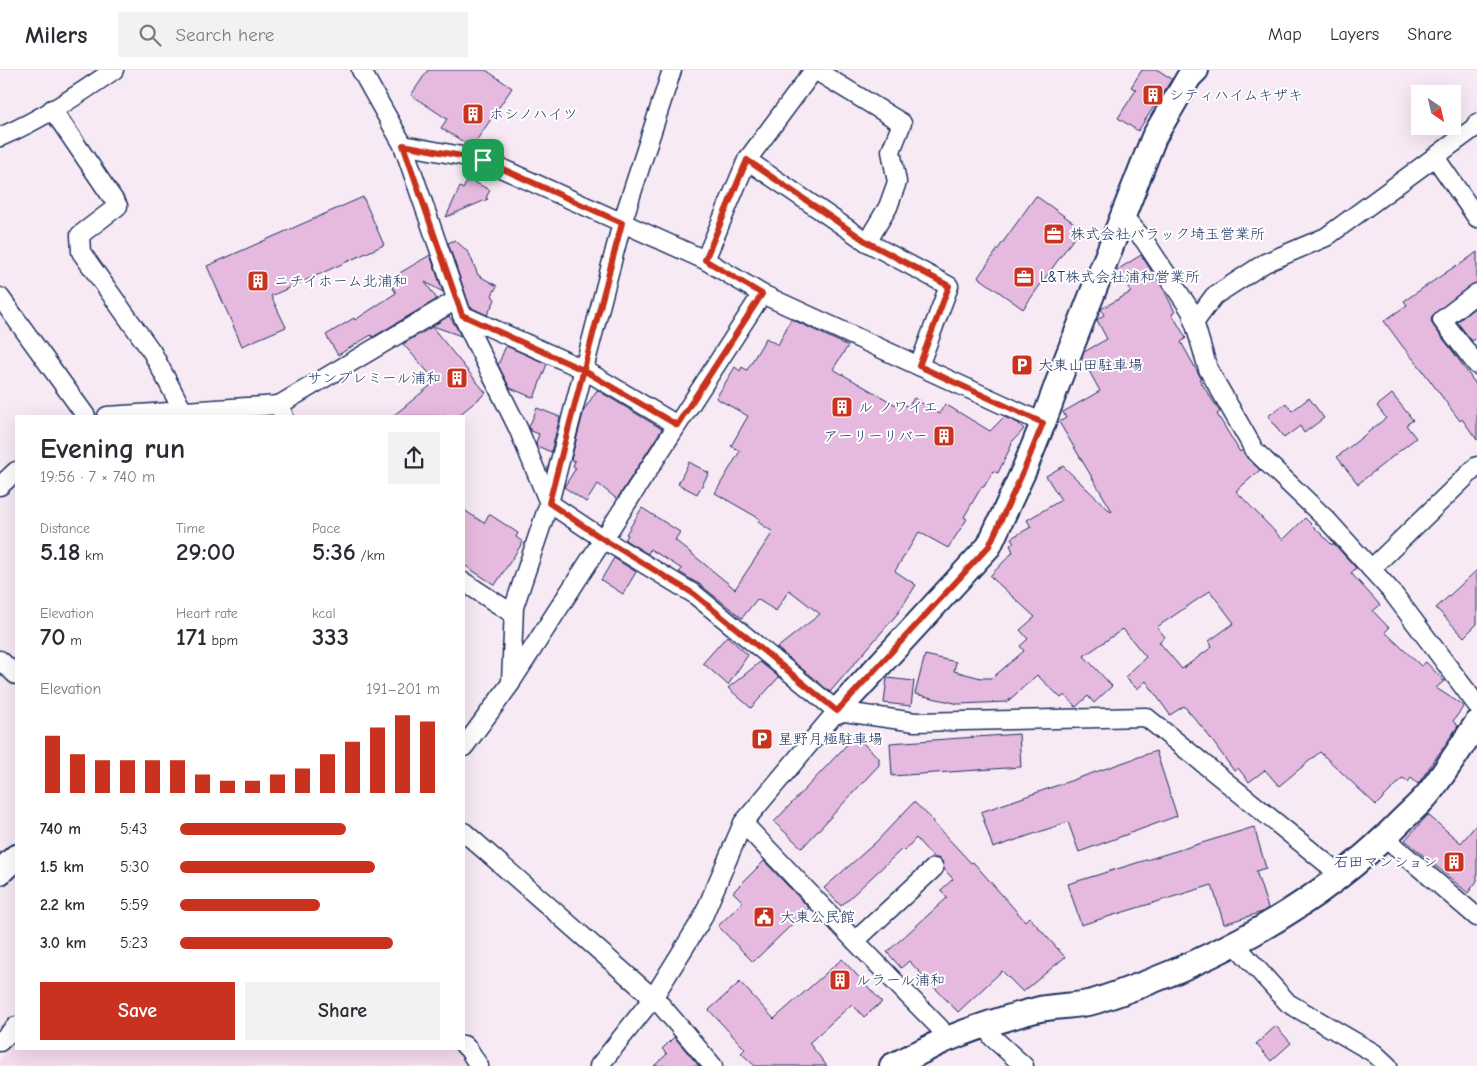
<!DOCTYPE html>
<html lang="en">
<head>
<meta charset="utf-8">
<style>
	body { margin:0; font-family:"Comic Neue","Klee One",sans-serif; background:#f2f2f3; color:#2b2b33; height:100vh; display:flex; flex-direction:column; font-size:19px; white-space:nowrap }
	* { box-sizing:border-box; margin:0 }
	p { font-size:16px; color:#7c7c81 }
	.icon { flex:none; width:28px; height:28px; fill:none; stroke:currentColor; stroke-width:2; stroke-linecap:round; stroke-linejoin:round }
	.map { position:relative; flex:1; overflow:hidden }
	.drawer { position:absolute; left:15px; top:345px; width:450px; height:635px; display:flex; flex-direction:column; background:#fff; border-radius:0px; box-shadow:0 5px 20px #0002 }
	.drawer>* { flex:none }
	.needle { width:32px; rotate:146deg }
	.tools { position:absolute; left:1411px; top:15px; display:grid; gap:10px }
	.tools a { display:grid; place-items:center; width:50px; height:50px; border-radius:0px; background:#fff; box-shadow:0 5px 20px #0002; font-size:25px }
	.pin { position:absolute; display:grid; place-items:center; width:42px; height:42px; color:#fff; margin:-21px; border-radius:10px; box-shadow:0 2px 8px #0006 }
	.round { display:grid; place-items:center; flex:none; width:52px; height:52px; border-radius:0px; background:#f2f2f3 }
	.summary { display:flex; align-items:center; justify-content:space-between; height:85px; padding:0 25px }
	h1 { font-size:28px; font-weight:700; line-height:38px }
	.stats { display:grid; grid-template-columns:repeat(3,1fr); gap:8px; height:85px; padding:5px 25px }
	.stats div { display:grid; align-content:center }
	.stats b { font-size:25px; font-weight:700 }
	.stats small { font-size:14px; font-weight:400 }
	.stats p { font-size:14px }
	.chart { height:140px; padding:10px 25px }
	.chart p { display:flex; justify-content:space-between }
	.chart svg { width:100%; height:90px; margin-top:5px; stroke:#c8321e; stroke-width:6 }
	.cta { display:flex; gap:10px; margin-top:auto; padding:10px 25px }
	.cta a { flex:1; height:58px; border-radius:0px; background:#c8321e; color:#fff; font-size:20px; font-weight:700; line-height:58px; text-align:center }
	.cta a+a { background:#f2f2f3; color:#2b2b33 }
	ul { padding:0 25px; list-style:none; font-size:16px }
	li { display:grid; grid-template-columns:80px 60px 1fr; align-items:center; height:38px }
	li i { height:12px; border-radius:6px; background:#c8321e }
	header { display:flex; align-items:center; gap:30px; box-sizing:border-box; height:70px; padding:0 25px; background:#fff; border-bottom:1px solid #e1e1e2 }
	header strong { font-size:24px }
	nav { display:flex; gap:28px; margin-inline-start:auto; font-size:18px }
	.search { width:350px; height:45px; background:#f2f2f3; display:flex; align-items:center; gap:12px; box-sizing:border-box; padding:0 18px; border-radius:0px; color:#7c7c81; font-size:19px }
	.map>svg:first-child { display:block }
	.built { fill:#f3dcee }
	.building { fill:#e6badf; stroke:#1b2f5e; fill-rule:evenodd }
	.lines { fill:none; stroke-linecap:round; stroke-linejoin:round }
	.street-casing { stroke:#1b2f5e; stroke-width:21 }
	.secondary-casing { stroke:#1b2f5e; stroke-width:28 }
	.street { stroke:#fff; stroke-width:18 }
	.secondary { stroke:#fff; stroke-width:24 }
	.route-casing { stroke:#fff; stroke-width:10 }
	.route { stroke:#c8321e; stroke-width:6 }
	.labels { text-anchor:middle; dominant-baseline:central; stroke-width:4; stroke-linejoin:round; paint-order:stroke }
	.poi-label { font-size:15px; fill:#1b2f5e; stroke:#fff; text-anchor:start }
</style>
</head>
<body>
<header>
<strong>Milers</strong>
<div class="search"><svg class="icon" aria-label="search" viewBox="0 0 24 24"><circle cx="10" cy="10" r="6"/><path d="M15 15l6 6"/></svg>Search here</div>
<nav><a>Map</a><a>Layers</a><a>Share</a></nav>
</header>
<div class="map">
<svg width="1477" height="996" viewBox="0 0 1477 996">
	<rect width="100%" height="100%" fill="#f8eaf5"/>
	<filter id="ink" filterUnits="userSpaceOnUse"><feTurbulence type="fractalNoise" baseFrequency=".02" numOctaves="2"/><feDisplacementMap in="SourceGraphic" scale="10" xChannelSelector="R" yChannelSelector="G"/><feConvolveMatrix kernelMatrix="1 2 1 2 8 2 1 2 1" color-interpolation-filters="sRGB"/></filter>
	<g filter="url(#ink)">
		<path class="built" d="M 16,973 L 16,979 L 454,979 L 469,996 L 0,996 L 0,989 Z"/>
		<g class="building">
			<path d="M 428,0 L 486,0 L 512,18 L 472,77 L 441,58 L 447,49 L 411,25 Z"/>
			<path d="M 1142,0 L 1158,0 L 1172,9 L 1138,61 L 1118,48 L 1136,20 L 1131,17 Z"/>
			<path d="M 468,109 L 490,120 L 486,128 L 488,129 L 446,147 L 460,117 L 463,119 Z"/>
			<path d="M 1036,126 L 1081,158 L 1023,239 L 978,207 Z"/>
			<path d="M 363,127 L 384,175 L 271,226 L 286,257 L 242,276 L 207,196 Z"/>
			<path d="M 455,170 L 469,183 L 478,205 L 497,216 L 492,225 L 495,230 L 487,245 L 470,237 L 448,173 Z"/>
			<path d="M 1477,182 L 1477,213 L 1471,215 L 1436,242 L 1432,246 L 1431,251 L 1434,257 L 1454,283 L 1477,316 L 1477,370 L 1462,349 L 1460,351 L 1420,297 L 1403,277 L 1384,251 L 1407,235 L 1404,231 L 1457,195 L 1458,196 Z"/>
			<path d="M 430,185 L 443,222 L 425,212 L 437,229 L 373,267 L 371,265 L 338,285 L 326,265 L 354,248 L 355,250 L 396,223 L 391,215 L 396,212 L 393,207 Z"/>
			<path d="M 1141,185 L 1164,220 L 1175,242 L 1172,244 L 1186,268 L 1181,272 L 1201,308 L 1199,309 L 1220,342 L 1217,344 L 1240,382 L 1242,380 L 1247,388 L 1260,400 L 1236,421 L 1283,470 L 1305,448 L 1332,475 L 1333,473 L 1356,498 L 1351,503 L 1380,535 L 1373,541 L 1389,558 L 1385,562 L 1421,596 L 1426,592 L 1444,611 L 1436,618 L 1464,636 L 1453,651 L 1458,656 L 1418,714 L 1411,708 L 1408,712 L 1403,708 L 1376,735 L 1320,682 L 1279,716 L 1265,700 L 1249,712 L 1238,698 L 1234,701 L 1206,662 L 1184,636 L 1170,645 L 1146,611 L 1137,619 L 1125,607 L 1146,587 L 1123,559 L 1084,586 L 1112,616 L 1094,633 L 1088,626 L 1076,637 L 1065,625 L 1061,628 L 1037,605 L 1007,632 L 959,634 L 915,624 L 925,585 L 956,592 L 954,601 L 981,608 L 992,608 L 1024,581 L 1020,576 L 1028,569 L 1020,560 L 1035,547 L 990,506 L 1013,482 L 1010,475 L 1014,473 L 1011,468 L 1031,457 L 1027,450 L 1061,430 L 1046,406 L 1063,396 L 1111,442 L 1112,441 L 1059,352 L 1066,348 L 1063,342 L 1100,321 L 1082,288 L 1084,282 L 1107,269 L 1097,250 L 1104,245 L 1101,239 L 1131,222 L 1117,200 ZM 1210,521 L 1234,553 L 1209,571 L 1212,577 L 1182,599 L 1159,572 L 1165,567 L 1157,557 Z"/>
			<path d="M 1477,236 L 1477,268 L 1472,271 L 1457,252 Z"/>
			<path d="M 449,246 L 455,255 L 461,266 L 433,256 Z"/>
			<path d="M 791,249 L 848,276 L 833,299 L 896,335 L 899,331 L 908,337 L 914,328 L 939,344 L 945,334 L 990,361 L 1004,347 L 1018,353 L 1024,359 L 1011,373 L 1012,374 L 998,403 L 993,401 L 984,417 L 982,416 L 964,447 L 967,449 L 948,478 L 919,462 L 895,501 L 916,515 L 898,543 L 830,622 L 777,578 L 820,544 L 789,520 L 776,541 L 757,529 L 742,548 L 698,513 L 697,513 L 679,502 L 682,499 L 650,479 L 648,484 L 625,470 L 628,465 L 626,464 L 642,438 L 680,462 L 675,470 L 735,519 L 773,462 L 758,452 L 760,449 L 715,423 L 740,381 L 731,376 L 748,346 L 716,328 L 735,297 L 740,301 L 742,297 L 747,300 L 766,268 L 778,275 Z"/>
			<path d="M 432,257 L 486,323 L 458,346 L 393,346 L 436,311 L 403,274 Z"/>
			<path d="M 506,276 L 547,294 L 534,328 L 510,318 L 498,295 Z"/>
			<path d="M 597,320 L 662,359 L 617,429 L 598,414 L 586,432 L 564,417 L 576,398 L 573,396 L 575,391 L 571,390 L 584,340 Z"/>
			<path d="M 1392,324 L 1413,350 L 1406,355 L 1416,368 L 1358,414 L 1337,387 L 1386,348 L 1377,336 Z"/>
			<path d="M 1309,328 L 1324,348 L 1304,363 L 1300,356 L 1284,368 L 1268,346 L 1286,333 L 1292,341 Z"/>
			<path d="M 537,338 L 560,347 L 551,382 L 537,376 L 536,373 L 539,364 L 531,361 L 529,357 Z"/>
			<path d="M 689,392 L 709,403 L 697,424 L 678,414 Z"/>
			<path d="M 464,440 L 484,453 L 489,444 L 518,463 L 516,467 L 523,472 L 495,515 L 464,495 Z"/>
			<path d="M 614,488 L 636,502 L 623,524 L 601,510 Z"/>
			<path d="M 1477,500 L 1477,554 L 1464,567 L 1436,538 Z"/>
			<path d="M 727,566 L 748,585 L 728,615 L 703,593 Z"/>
			<path d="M 760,592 L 779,607 L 751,638 L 728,618 Z"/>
			<path d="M 887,608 L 914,611 L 911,636 L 884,633 Z"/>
			<path d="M 1019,664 L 1021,697 L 892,706 L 890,673 Z"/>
			<path d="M 855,666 L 879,688 L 879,695 L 802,778 L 774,752 Z"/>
			<path d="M 1156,681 L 1177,746 L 1079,782 L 1068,752 L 993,778 L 981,742 Z"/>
			<path d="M 914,732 L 933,750 L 932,751 L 971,793 L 973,792 L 1025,851 L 1029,847 L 1065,887 L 1023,922 L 1002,901 L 958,942 L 909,891 L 901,898 L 887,882 L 947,828 L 941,820 L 953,809 L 944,799 L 942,791 L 938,788 L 934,788 L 916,768 L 904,781 L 902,779 L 841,836 L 824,818 L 875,773 Z"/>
			<path d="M 1428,745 L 1461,773 L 1477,754 L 1477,811 L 1468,823 L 1405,770 Z"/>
			<path d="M 1254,757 L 1266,798 L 1256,801 L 1268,838 L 1262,842 L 1224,854 L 1212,815 L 1081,855 L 1068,814 Z"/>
			<path d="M 764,791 L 809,838 L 753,892 L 718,856 L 743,832 L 733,822 Z"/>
			<path d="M 842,889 L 882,932 L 864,947 L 852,934 L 809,973 L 827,996 L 755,996 L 741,983 L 745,979 L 709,940 L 740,912 L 774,949 Z"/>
			<path d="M 1276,956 L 1291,973 L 1271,991 L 1256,974 Z"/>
			<path d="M 674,967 L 675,968 L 699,996 L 654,996 L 667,984 L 662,979 Z"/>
		</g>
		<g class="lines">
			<g class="street-casing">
				<g id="street">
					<path d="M 361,0 L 403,75 L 462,245 L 518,358 L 549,433 L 603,469 L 694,524 L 837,641 L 915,652 L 1146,647 L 1342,806"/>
					<path d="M 815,0 L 902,53 L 891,81 L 897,112 L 888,137 L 867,172"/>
					<path d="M 52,39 L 118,136 L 80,165 L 81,182 L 152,282 L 183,341"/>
					<path d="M 0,67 C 40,50 78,25 114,0"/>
					<path d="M 403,75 L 483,90 L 705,190 L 762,224 L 1043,353"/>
					<path d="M 1435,87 L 1477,148"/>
					<path d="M 747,90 L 867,172 L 949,216 L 919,296"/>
					<path d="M 1123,146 L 1144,170 L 1191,241 L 1208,299 L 1255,381 L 1327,450 L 1392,522 L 1477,635"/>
					<path d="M 705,190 L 747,90 L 814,0"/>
					<path d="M 1477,223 L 1442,250 L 1477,295"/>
					<path d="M 0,227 L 86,346"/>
					<path d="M 462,245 L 583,299 L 677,355"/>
					<path d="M 1194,253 L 1214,226 L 1265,193 L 1326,167 L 1474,58 L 1477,53"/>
					<path d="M 107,346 L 279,335"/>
					<path d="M 284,346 L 279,335 L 456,230"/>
					<path d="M 0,416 L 16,401"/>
					<path d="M 1371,499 L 1477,396"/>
					<path d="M 464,512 L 513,544"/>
					<path d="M 0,590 L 16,605"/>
					<path d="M 511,612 L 762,224"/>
					<path d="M 464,677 L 511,613 L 514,537 L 549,433 L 622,153 L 672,0"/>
					<path d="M 743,753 L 855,871 L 940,958 L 945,970"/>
					<path d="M 464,762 L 660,934 L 713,996"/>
					<path d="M 1385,768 L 1477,847"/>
					<path d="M 855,871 L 934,798"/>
					<path d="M 1234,873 L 1288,933 L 1374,983 L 1388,996"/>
					<path d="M 986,955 L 992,967 L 1024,996"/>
					<path d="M 0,972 L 16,956"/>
					<path d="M 464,975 L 469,980 L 479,996"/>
					<path d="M 599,996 L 653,928 L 702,849 L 743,753 L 837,641"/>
				</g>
			</g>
			<g class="secondary-casing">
				<g id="secondary">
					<path d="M 837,641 L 989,476 L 1024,400 L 1043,353 L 1067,288 L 1154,67 L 1189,7 L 1196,0"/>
					<path d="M 0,802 L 16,787"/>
					<path d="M 892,996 C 909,988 926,979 943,971 C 973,958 1005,948 1036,940 C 1055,935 1077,937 1096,931 C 1209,894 1318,837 1401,751 C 1410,742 1420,734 1428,724 C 1446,702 1461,676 1477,653"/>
				</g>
			</g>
			<use href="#street" class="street"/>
			<use href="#secondary" class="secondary"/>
		</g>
	</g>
	<g class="lines" filter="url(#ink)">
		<g class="route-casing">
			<path id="route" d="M 483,90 L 622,153 L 549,433 L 603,469 L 694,524 L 837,641 L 989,476 L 1024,400 L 1043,353 L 919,296 L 949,216 L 867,172 L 747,90 L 705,190 L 762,224 L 677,355 L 583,300 L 462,245 L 403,75 L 483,90"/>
		</g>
		<use href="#route" class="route"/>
	</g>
	<defs>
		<g id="building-square" transform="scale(1.125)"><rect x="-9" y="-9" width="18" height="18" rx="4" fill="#c8321e" stroke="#fff"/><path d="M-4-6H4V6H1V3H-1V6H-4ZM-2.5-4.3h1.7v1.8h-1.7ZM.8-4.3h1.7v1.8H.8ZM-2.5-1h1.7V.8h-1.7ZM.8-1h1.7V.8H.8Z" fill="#fff"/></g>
		<g id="office-square" transform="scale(1.125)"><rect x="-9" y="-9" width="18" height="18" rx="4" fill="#c8321e" stroke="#fff"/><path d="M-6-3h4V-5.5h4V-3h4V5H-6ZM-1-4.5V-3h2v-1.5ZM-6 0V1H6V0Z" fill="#fff"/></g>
		<g id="parking-square" transform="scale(1.125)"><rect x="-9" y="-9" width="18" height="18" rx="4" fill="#c8321e" stroke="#fff"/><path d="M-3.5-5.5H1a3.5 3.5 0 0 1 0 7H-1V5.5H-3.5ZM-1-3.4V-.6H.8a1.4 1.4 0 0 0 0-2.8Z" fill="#fff"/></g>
		<g id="civic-square" transform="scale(1.125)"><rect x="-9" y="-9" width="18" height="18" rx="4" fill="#c8321e" stroke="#fff"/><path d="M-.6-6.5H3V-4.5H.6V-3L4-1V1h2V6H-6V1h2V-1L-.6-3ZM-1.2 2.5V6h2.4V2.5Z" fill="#fff"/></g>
	</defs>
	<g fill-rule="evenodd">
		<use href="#building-square" x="1153" y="25"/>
		<use href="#building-square" x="473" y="44"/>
		<use href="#office-square" x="1054" y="164"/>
		<use href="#office-square" x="1024" y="207"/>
		<use href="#building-square" x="258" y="211"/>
		<use href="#parking-square" x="1022" y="295"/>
		<use href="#building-square" x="457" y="308"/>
		<use href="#building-square" x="842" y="337"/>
		<use href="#building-square" x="944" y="366"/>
		<use href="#parking-square" x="762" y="669"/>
		<use href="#building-square" x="1454" y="792"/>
		<use href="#civic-square" x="764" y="847"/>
		<use href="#building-square" x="840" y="910"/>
	</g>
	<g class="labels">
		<g class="poi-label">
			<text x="1169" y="25">シティハイムキザキ</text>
			<text x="489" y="44">ホシノハイツ</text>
			<text x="1070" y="164">株式会社バラック埼玉営業所</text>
			<text x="1040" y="207">L&amp;T株式会社浦和営業所</text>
			<text x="274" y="211">ニチイホーム北浦和</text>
			<text x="1038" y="295">大東山田駐車場</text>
			<text x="441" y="308" text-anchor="end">サンプレミール浦和</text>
			<text x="858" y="337">ル ノワイエ</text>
			<text x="928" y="366" text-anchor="end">アーリーリバー</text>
			<text x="778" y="669">星野月極駐車場</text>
			<text x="1438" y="792" text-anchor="end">石田マンション</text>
			<text x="780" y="847">大東公民館</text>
			<text x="856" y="910">ルラール浦和</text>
		</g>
	</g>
</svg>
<div class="tools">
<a><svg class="needle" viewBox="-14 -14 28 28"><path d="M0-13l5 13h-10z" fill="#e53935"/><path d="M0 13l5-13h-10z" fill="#7c7c81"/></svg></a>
</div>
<div class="pin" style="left:483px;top:90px;background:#1e9e55"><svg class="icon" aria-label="arrive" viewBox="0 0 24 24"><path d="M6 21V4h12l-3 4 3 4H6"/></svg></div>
<section class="drawer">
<div class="summary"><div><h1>Evening run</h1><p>19:56 · 7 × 740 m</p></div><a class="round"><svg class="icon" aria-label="share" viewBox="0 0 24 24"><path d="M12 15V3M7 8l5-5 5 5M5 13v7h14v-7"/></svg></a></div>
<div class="stats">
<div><p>Distance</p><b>5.18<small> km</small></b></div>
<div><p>Time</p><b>29:00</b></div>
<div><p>Pace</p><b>5:36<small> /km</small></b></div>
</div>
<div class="stats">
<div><p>Elevation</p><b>70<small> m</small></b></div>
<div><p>Heart rate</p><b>171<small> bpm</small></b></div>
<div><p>kcal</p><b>333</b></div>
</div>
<div class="chart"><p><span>Elevation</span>191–201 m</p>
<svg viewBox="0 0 160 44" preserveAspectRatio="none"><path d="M5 44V16M15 44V25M25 44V28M35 44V28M45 44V28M55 44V28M65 44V35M75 44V38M85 44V38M95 44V35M105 44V32M115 44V25M125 44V19M135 44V12M145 44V6M155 44V9"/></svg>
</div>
<ul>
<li><b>740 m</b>5:43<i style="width:64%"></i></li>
<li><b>1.5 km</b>5:30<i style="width:75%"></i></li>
<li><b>2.2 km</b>5:59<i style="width:54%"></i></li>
<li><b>3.0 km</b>5:23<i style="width:82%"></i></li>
</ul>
<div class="cta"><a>Save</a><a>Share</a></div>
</section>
</div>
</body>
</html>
